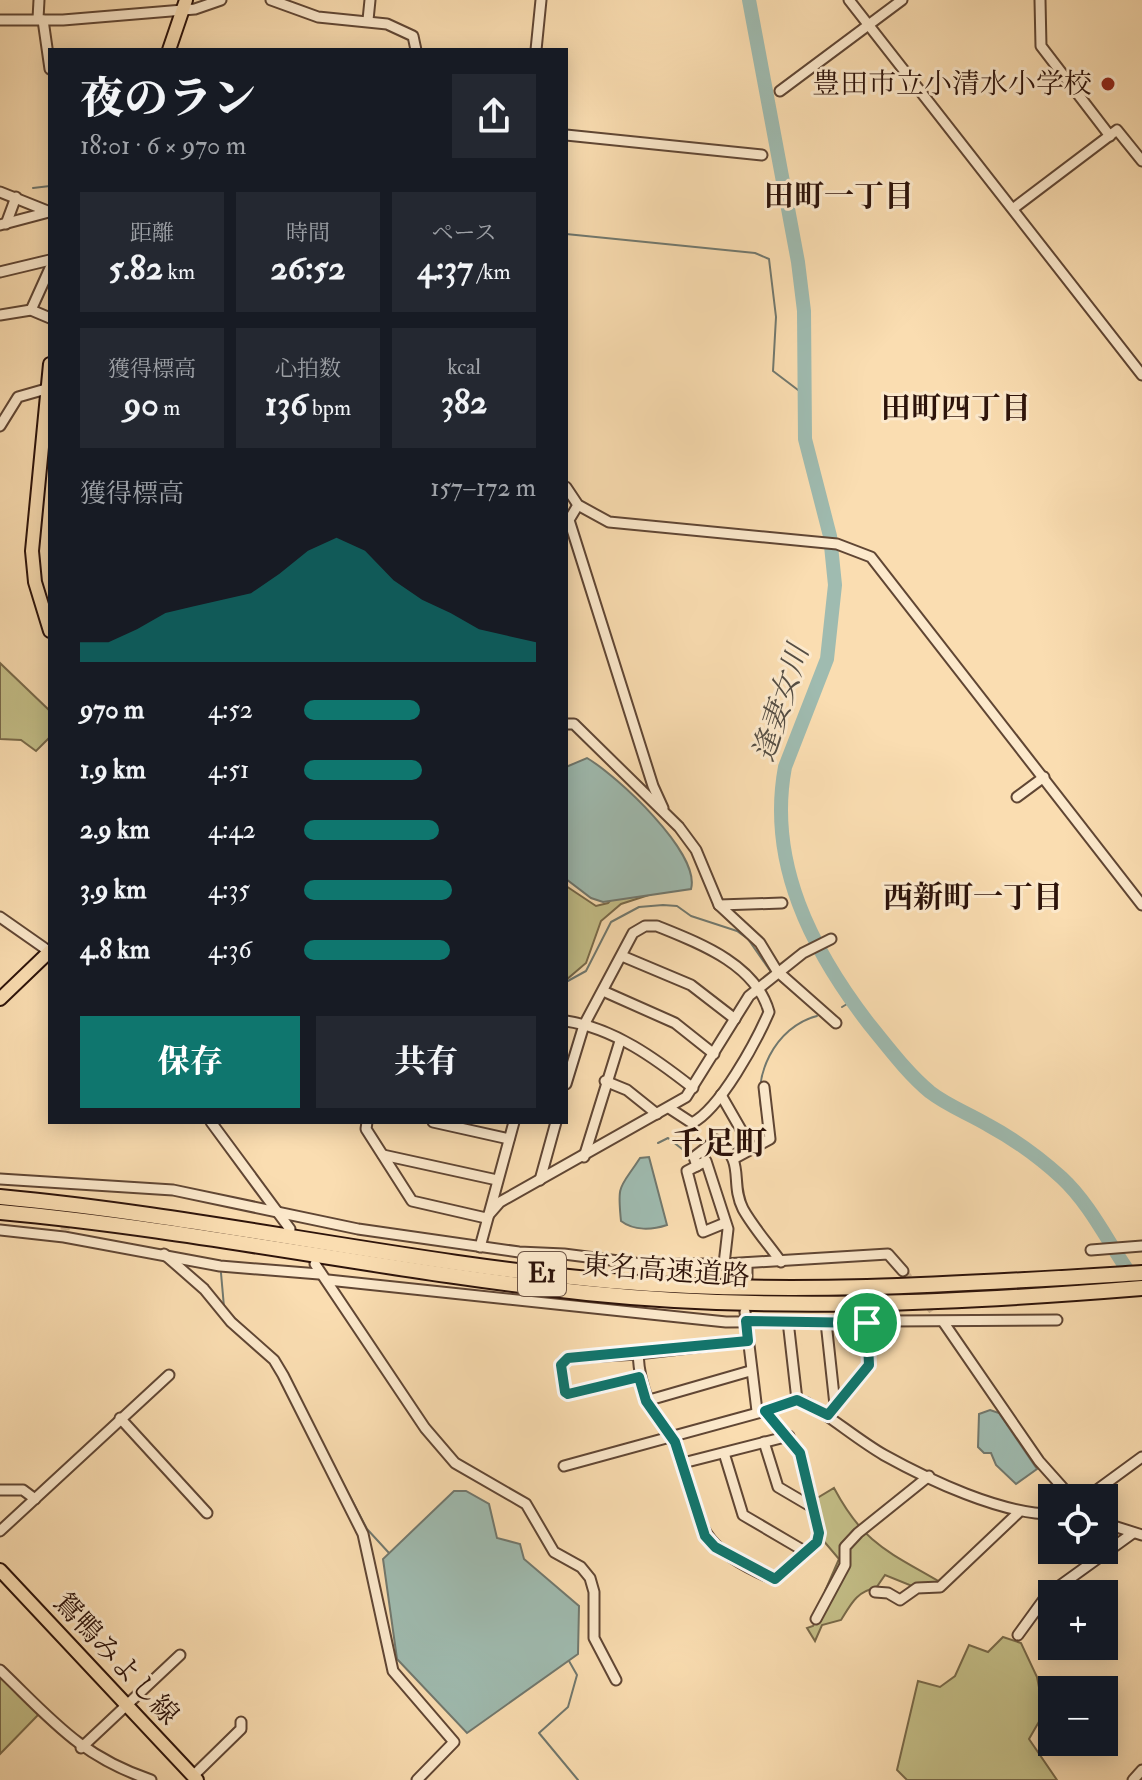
<!DOCTYPE html>
<html lang="ja">
<head>
<meta charset="utf-8">
<style>
	body { margin:0; font-family:"IM FELL Double Pica","Noto Serif JP",serif; background:#242831; color:#f1f3f6; height:100vh; display:flex; flex-direction:column; font-size:30px; white-space:nowrap }
	* { box-sizing:border-box; margin:0 }
	p { font-size:26px; color:#9ea1a6 }
	.icon { flex:none; width:44px; height:44px; fill:none; stroke:currentColor; stroke-width:2; stroke-linecap:round; stroke-linejoin:round }
	.map { position:relative; flex:1; overflow:hidden }
	.side { position:absolute; left:48px; top:48px; width:520px; height:1076px; display:flex; flex-direction:column; background:#171b24; border-radius:0px; box-shadow:0 4px 20px #0003 }
	.side>* { flex:none }
	.tools { position:absolute; left:1038px; top:1484px; display:grid; gap:16px }
	.tools a { display:grid; place-items:center; width:80px; height:80px; border-radius:0px; background:#171b24; box-shadow:0 4px 20px #0003; font-size:40px }
	.pin { position:absolute; display:grid; place-items:center; width:68px; height:68px; color:#fff; margin:-34px; border:4px solid #fff; border-radius:50%; box-shadow:0 2px 8px #0007 }
	.round { display:grid; place-items:center; flex:none; width:84px; height:84px; border-radius:0px; background:#242831 }
	.head { display:flex; align-items:center; justify-content:space-between; height:136px; padding:0 32px }
	h1 { font-size:44px; font-weight:800; line-height:60px }
	.metrics { display:grid; grid-template-columns:repeat(3,1fr); gap:12px; height:136px; padding:8px 32px }
	.metrics div { display:grid; align-content:center; border-radius:0px; background:#242831; text-align:center }
	.metrics b { font-size:34px; font-weight:800 }
	.metrics small { font-size:22px; font-weight:400 }
	.metrics p { font-size:22px }
	.chart { height:224px; padding:16px 32px }
	.chart p { display:flex; justify-content:space-between }
	.chart svg { width:100%; height:144px; margin-top:8px; fill:#0f766e; opacity:.7 }
	.primary-button { display:flex; gap:16px; margin-top:auto; padding:16px 32px }
	.primary-button a { flex:1; height:92px; border-radius:0px; background:#0f766e; color:#fff; font-size:32px; font-weight:800; line-height:92px; text-align:center }
	.primary-button a+a { background:#242831; color:#f1f3f6 }
	ul { padding:0 32px; list-style:none; font-size:26px }
	li { display:grid; grid-template-columns:128px 96px 1fr; align-items:center; height:60px }
	li i { height:20px; border-radius:10px; background:#0f766e }
	.map>svg:first-child { display:block }
	.green { fill:#c4bf88; stroke:#786949; stroke-width:2 }
	.water { fill:#9fbbb0; stroke:#71786e; stroke-width:2 }
	.lines { fill:none; stroke-linecap:round; stroke-linejoin:round }
	.stream { stroke:#71786e; stroke-width:2 }
	.river { stroke:#9fbbb0; stroke-width:14 }
	.minor-tunnel { stroke:#d1b590; stroke-width:9; stroke-dasharray:9 4.5; stroke-linecap:butt }
	.minor-casing { stroke:#604634; stroke-width:13 }
	.major-casing { stroke:#2d130a; stroke-width:16 }
	.highway-casing { stroke:#2d130a; stroke-width:18 }
	.minor { stroke:#fce9cc; stroke-width:9 }
	.major { stroke:#faddb1; stroke-width:12 }
	.highway { stroke:#faddb1; stroke-width:14 }
	.route-casing { stroke:#fff; stroke-width:16 }
	.route { stroke:#0f766e; stroke-width:10 }
	.poi-dot { fill:#8f2418; stroke:#fce9cc; stroke-width:3 }
	.labels { text-anchor:middle; dominant-baseline:central; stroke-width:6; stroke-linejoin:round; paint-order:stroke }
	.shield { fill:#fce9cc; stroke:#6b5344; stroke-width:2 }
	.shield-label { font-size:26px; font-weight:bold; fill:#2d130a }
	.poi-label { font-size:28px; fill:#2d130a; stroke:#fce9cc; text-anchor:end }
	.street-label { font-size:28px; fill:#2d130a; stroke:#fce9cc }
	.neighbourhood-label { font-size:30px; font-weight:bold; fill:#2d130a; stroke:#fce9cc }
	.water-label { font-size:30px; font-style:italic; fill:#554e44; stroke:#fce9cc }
	.quarter-label { font-size:32px; font-weight:bold; fill:#2d130a; stroke:#fce9cc }
</style>
</head>
<body>
<div class="map">
<svg width="1142" height="1780" viewBox="0 0 1142 1780">
	<rect width="100%" height="100%" fill="#faddb1"/>
	<filter id="stains"><feTurbulence type="fractalNoise" baseFrequency=".0025" numOctaves="4"/><feColorMatrix values="0 0 0 0 .2 0 0 0 0 .09 0 0 0 0 .02 0 0 0 .5 -.17"/></filter>
	<radialGradient id="worn" r=".72"><stop offset=".6" stop-color="#630" stop-opacity="0"/><stop offset="1" stop-color="#630" stop-opacity=".3"/></radialGradient>
	<g class="green">
		<path d="M 0,663 L 50,711 L 50,737 L 36,751 L 21,740 L 0,739 Z"/>
		<path d="M 566,886 L 596,906 L 608,903 L 621,889 L 649,895 L 621,904 L 601,921 L 586,963 L 566,980 Z"/>
		<path d="M 834,1488 C 864,1544 887,1551 940,1582 L 912,1586 L 885,1575 L 876,1588 C 857,1591 851,1604 841,1620 L 822,1625 L 815,1641 L 807,1628 L 813,1626 L 829,1599 L 825,1591 L 839,1559 L 822,1539 L 814,1500 Z"/>
		<path d="M 1003,1637 L 1021,1643 L 1037,1677 L 1044,1713 L 1029,1739 L 1057,1780 L 907,1780 L 897,1770 L 918,1681 L 940,1687 L 955,1676 L 969,1645 L 988,1652 Z"/>
		<path d="M 0,1677 L 39,1714 L 0,1754 Z"/>
	</g>
	<g class="water">
		<path d="M 587,758 C 616,775 701,853 691,889 L 603,902 L 591,898 L 566,879 L 566,767 Z"/>
		<path d="M 649,1157 L 667,1225 C 652,1230 634,1231 621,1221 C 617,1182 620,1189 640,1158 Z"/>
		<path d="M 990,1410 L 999,1413 L 1037,1469 L 1016,1484 L 996,1465 L 991,1453 L 984,1453 L 978,1447 L 979,1414 Z"/>
		<path d="M 454,1491 L 466,1491 L 489,1504 L 497,1538 L 520,1544 L 524,1559 L 579,1606 L 578,1654 L 467,1733 L 397,1659 L 383,1559 Z"/>
	</g>
	<g class="lines">
		<g class="stream">
			<path d="M 33,188 L 50,186"/>
			<path d="M 566,234 L 755,253 L 769,259 L 776,317 L 773,371 L 802,393"/>
			<path d="M 778,979 L 820,1015"/>
			<path d="M 566,982 L 586,971 L 611,922 L 639,907 L 663,905 L 677,906 L 691,916 L 737,931 L 748,939 L 771,972"/>
			<path d="M 842,1007 L 852,1001"/>
			<path d="M 764,1118 C 749,1078 776,1026 817,1016"/>
			<path d="M 658,1143 L 668,1138 L 691,1156"/>
			<path d="M 728,1145 L 740,1151"/>
			<path d="M 221,1273 L 224,1307"/>
			<path d="M 228,1312 L 270,1351"/>
			<path d="M 278,1358 L 367,1529 L 389,1553"/>
			<path d="M 569,1661 L 577,1675 L 568,1707 L 539,1733 L 578,1780"/>
		</g>
		<path class="river" d="M 749,0 L 798,262 L 804,311 L 805,439 L 830,536 L 835,585 L 827,659 L 785,767 C 767,863 812,950 869,1024 C 888,1047 907,1073 930,1092 C 948,1106 968,1113 988,1125 C 1014,1139 1040,1158 1062,1178 C 1093,1207 1111,1249 1136,1282"/>
		<g class="minor-tunnel">
			<path d="M 65,1230 L 68,1196"/>
			<path d="M 903,1271 L 934,1312"/>
		</g>
		<g class="minor-casing">
			<g id="minor">
				<path d="M 271,0 L 318,17 L 387,24 L 413,36 L 416,50"/>
				<path d="M 849,0 L 1142,375"/>
				<path d="M 1040,0 L 1041,46 L 1110,136"/>
				<path d="M 38,19 L 39,0"/>
				<path d="M 0,20 L 63,20 L 195,9 L 221,0"/>
				<path d="M 43,20 L 50,69"/>
				<path d="M 368,20 L 370,0"/>
				<path d="M 536,50 L 541,0"/>
				<path d="M 780,91 L 902,0"/>
				<path d="M 566,135 L 762,155"/>
				<path d="M 0,192 L 50,212"/>
				<path d="M 1014,208 L 1117,130 L 1142,161"/>
				<path d="M 6,224 L 16,197"/>
				<path d="M 0,225 L 49,212"/>
				<path d="M 0,272 L 50,260"/>
				<path d="M 31,310 L 50,268"/>
				<path d="M 0,315 L 31,310 L 50,318"/>
				<path d="M 0,426 L 18,397 L 46,389"/>
				<path d="M 566,487 L 578,505 L 609,522 L 837,544 L 871,557 L 1142,905"/>
				<path d="M 578,505 L 569,520 L 653,786 L 663,808"/>
				<path d="M 566,724 L 574,724 L 679,827 L 696,850 L 719,905 L 760,943 L 777,971 L 836,1023"/>
				<path d="M 1017,797 L 1044,777"/>
				<path d="M 719,905 L 782,903"/>
				<path d="M 0,917 L 50,952"/>
				<path d="M 622,956 L 691,985 L 735,1019"/>
				<path d="M 603,991 L 675,1023 L 714,1054"/>
				<path d="M 566,1021 C 614,1028 656,1059 693,1088"/>
				<path d="M 605,1081 L 627,1090 L 657,1114"/>
				<path d="M 566,1084 L 584,1025 L 633,933 L 645,926 L 657,926 C 699,943 756,964 769,1012 C 756,1042 720,1109 692,1123 L 669,1108"/>
				<path d="M 721,1095 L 752,1149"/>
				<path d="M 211,1122 L 290,1229"/>
				<path d="M 367,1122 L 366,1129 L 412,1201 L 486,1218"/>
				<path d="M 433,1122 L 509,1139"/>
				<path d="M 383,1155 L 497,1180"/>
				<path d="M 584,1157 L 620,1041"/>
				<path d="M 735,1158 L 770,1139 L 764,1087"/>
				<path d="M 697,1166 L 694,1157 L 716,1140 C 747,1162 729,1181 743,1209 C 753,1227 769,1245 781,1262"/>
				<path d="M 0,1179 L 173,1190 L 358,1229 L 519,1252 L 564,1254 L 642,1264 L 724,1264 L 888,1254 L 903,1271"/>
				<path d="M 540,1180 L 556,1122"/>
				<path d="M 486,1218 L 500,1202 L 686,1097 L 749,996 L 803,953 L 831,939"/>
				<path d="M 0,1230 L 64,1237 L 220,1266 L 319,1274"/>
				<path d="M 480,1247 L 514,1122"/>
				<path d="M 1091,1250 L 1142,1246"/>
				<path d="M 164,1254 L 204,1289 L 231,1322 L 274,1360 L 283,1375 L 363,1534 L 393,1671 L 454,1742 L 417,1780"/>
				<path d="M 747,1263 L 747,1278"/>
				<path d="M 315,1264 L 425,1428 L 455,1463 L 526,1504 L 554,1552 L 581,1567 L 590,1578 L 594,1592 L 594,1638 L 616,1680"/>
				<path d="M 724,1264 L 728,1229 L 706,1161 L 687,1171 L 703,1232 L 725,1223"/>
				<path d="M 328,1280 L 726,1322 L 1057,1320"/>
				<path d="M 745,1312 L 757,1411"/>
				<path d="M 788,1321 L 797,1400"/>
				<path d="M 826,1322 L 835,1405"/>
				<path d="M 944,1323 L 1039,1461 L 1072,1498"/>
				<path d="M 639,1377 L 568,1394 L 565,1392 L 562,1362 L 568,1358 L 638,1354 L 748,1341"/>
				<path d="M 646,1401 L 750,1371"/>
				<path d="M 765,1411 L 797,1400 L 807,1403 C 834,1419 858,1440 884,1455 C 929,1480 1001,1514 1052,1514"/>
				<path d="M 828,1415 L 869,1365 L 867,1323"/>
				<path d="M 120,1418 L 207,1513"/>
				<path d="M 764,1442 L 778,1487 L 812,1507"/>
				<path d="M 724,1453 L 743,1515 L 806,1552"/>
				<path d="M 683,1463 L 789,1436"/>
				<path d="M 564,1466 L 765,1411 L 800,1453 L 819,1533 L 817,1542 L 773,1579 C 684,1541 705,1519 675,1442 C 652,1414 640,1390 638,1354"/>
				<path d="M 0,1490 L 23,1490 L 35,1499"/>
				<path d="M 1086,1498 L 1142,1457"/>
				<path d="M 1104,1523 L 1142,1535"/>
				<path d="M 0,1531 L 169,1375"/>
				<path d="M 875,1592 L 888,1593 L 900,1600 L 917,1588 L 940,1587 L 1018,1513"/>
				<path d="M 816,1619 L 845,1565 L 845,1547 L 858,1533 L 929,1476"/>
				<path d="M 1018,1635 L 1047,1595 L 1133,1533"/>
				<path d="M 0,1670 C 52,1720 80,1756 151,1780"/>
				<path d="M 81,1748 L 180,1655"/>
				<path d="M 193,1776 L 241,1729 L 241,1722"/>
				<path d="M 1133,1780 L 1142,1770"/>
			</g>
		</g>
		<g class="major-casing">
			<g id="major">
				<path d="M 169,50 L 186,0"/>
				<path d="M 50,364 L 32,551 L 35,582 L 50,631"/>
				<path d="M 0,999 L 50,951"/>
				<path d="M 0,1570 L 197,1780"/>
			</g>
		</g>
		<g class="highway-casing">
			<g id="highway">
				<path d="M 0,1197 C 205,1216 406,1263 611,1281 C 788,1296 965,1284 1142,1273"/>
				<path d="M 0,1212 C 197,1230 390,1272 587,1293 C 771,1312 958,1303 1142,1288"/>
			</g>
		</g>
		<use href="#minor" class="minor"/>
		<use href="#major" class="major"/>
		<use href="#highway" class="highway"/>
	</g>
	<g class="lines">
		<g class="route-casing">
			<path id="route" d="M 746,1321 L 867,1323 L 869,1365 L 828,1415 L 797,1400 L 765,1411 L 800,1453 L 819,1533 L 817,1542 L 775,1579 L 715,1547 L 705,1536 L 675,1442 L 646,1401 L 639,1377 L 568,1394 L 565,1392 L 561,1365 L 568,1358 L 748,1341 Z"/>
		</g>
		<use href="#route" class="route"/>
	</g>
	<circle class="poi-dot" cx="1108" cy="84" r="8"/>
	<g class="labels">
		<rect class="shield" x="518" y="1252" width="48" height="44" rx="6"/>
		<g class="shield-label">
			<text x="542" y="1274">E1</text>
		</g>
		<g class="poi-label">
			<text x="1092" y="84">豊田市立小清水小学校</text>
		</g>
		<g class="street-label">
			<text transform="translate(666 1271) rotate(4)">東名高速道路</text>
			<text transform="translate(116 1659) rotate(47)">鴛鴨みよし線</text>
		</g>
		<g class="neighbourhood-label">
			<text x="839" y="196">田町一丁目</text>
			<text x="956" y="408">田町四丁目</text>
			<text x="973" y="897">西新町一丁目</text>
		</g>
		<g class="water-label">
			<text transform="translate(781 703) rotate(-72)">逢妻女川</text>
		</g>
		<g class="quarter-label">
			<text x="719" y="1144">千足町</text>
		</g>
	</g>
	<rect width="100%" height="100%" filter="url(#stains)"/>
	<rect width="100%" height="100%" fill="url(#worn)"/>
</svg>
<div class="tools">
<a><svg class="icon" aria-label="locate" viewBox="0 0 24 24"><circle cx="12" cy="12" r="6"/><path d="M12 2v4M12 18v4M2 12h4M18 12h4"/></svg></a>
<a>+</a>
<a>−</a>
</div>
<div class="pin" style="left:867px;top:1323px;background:#1e9e55"><svg class="icon" aria-label="arrive" viewBox="0 0 24 24"><path d="M6 21V4h12l-3 4 3 4H6"/></svg></div>
<section class="side">
<div class="head"><div><h1>夜のラン</h1><p>18:01 · 6 × 970 m</p></div><a class="round"><svg class="icon" aria-label="share" viewBox="0 0 24 24"><path d="M12 15V3M7 8l5-5 5 5M5 13v7h14v-7"/></svg></a></div>
<div class="metrics">
<div><p>距離</p><b>5.82<small> km</small></b></div>
<div><p>時間</p><b>26:52</b></div>
<div><p>ペース</p><b>4:37<small> /km</small></b></div>
</div>
<div class="metrics">
<div><p>獲得標高</p><b>90<small> m</small></b></div>
<div><p>心拍数</p><b>136<small> bpm</small></b></div>
<div><p>kcal</p><b>382</b></div>
</div>
<div class="chart"><p><span>獲得標高</span>157–172 m</p>
<svg viewBox="0 0 160 44" preserveAspectRatio="none"><path d="M0 44V38L10 38L20 34L30 29L40 27L50 25L60 23L70 17L80 10L90 6L100 10L110 19L120 25L130 29L140 34L150 36L160 38V44z"/></svg>
</div>
<ul>
<li><b>970 m</b>4:52<i style="width:50%"></i></li>
<li><b>1.9 km</b>4:51<i style="width:51%"></i></li>
<li><b>2.9 km</b>4:42<i style="width:58%"></i></li>
<li><b>3.9 km</b>4:35<i style="width:64%"></i></li>
<li><b>4.8 km</b>4:36<i style="width:63%"></i></li>
</ul>
<div class="primary-button"><a>保存</a><a>共有</a></div>
</section>
</div>
</body>
</html>
